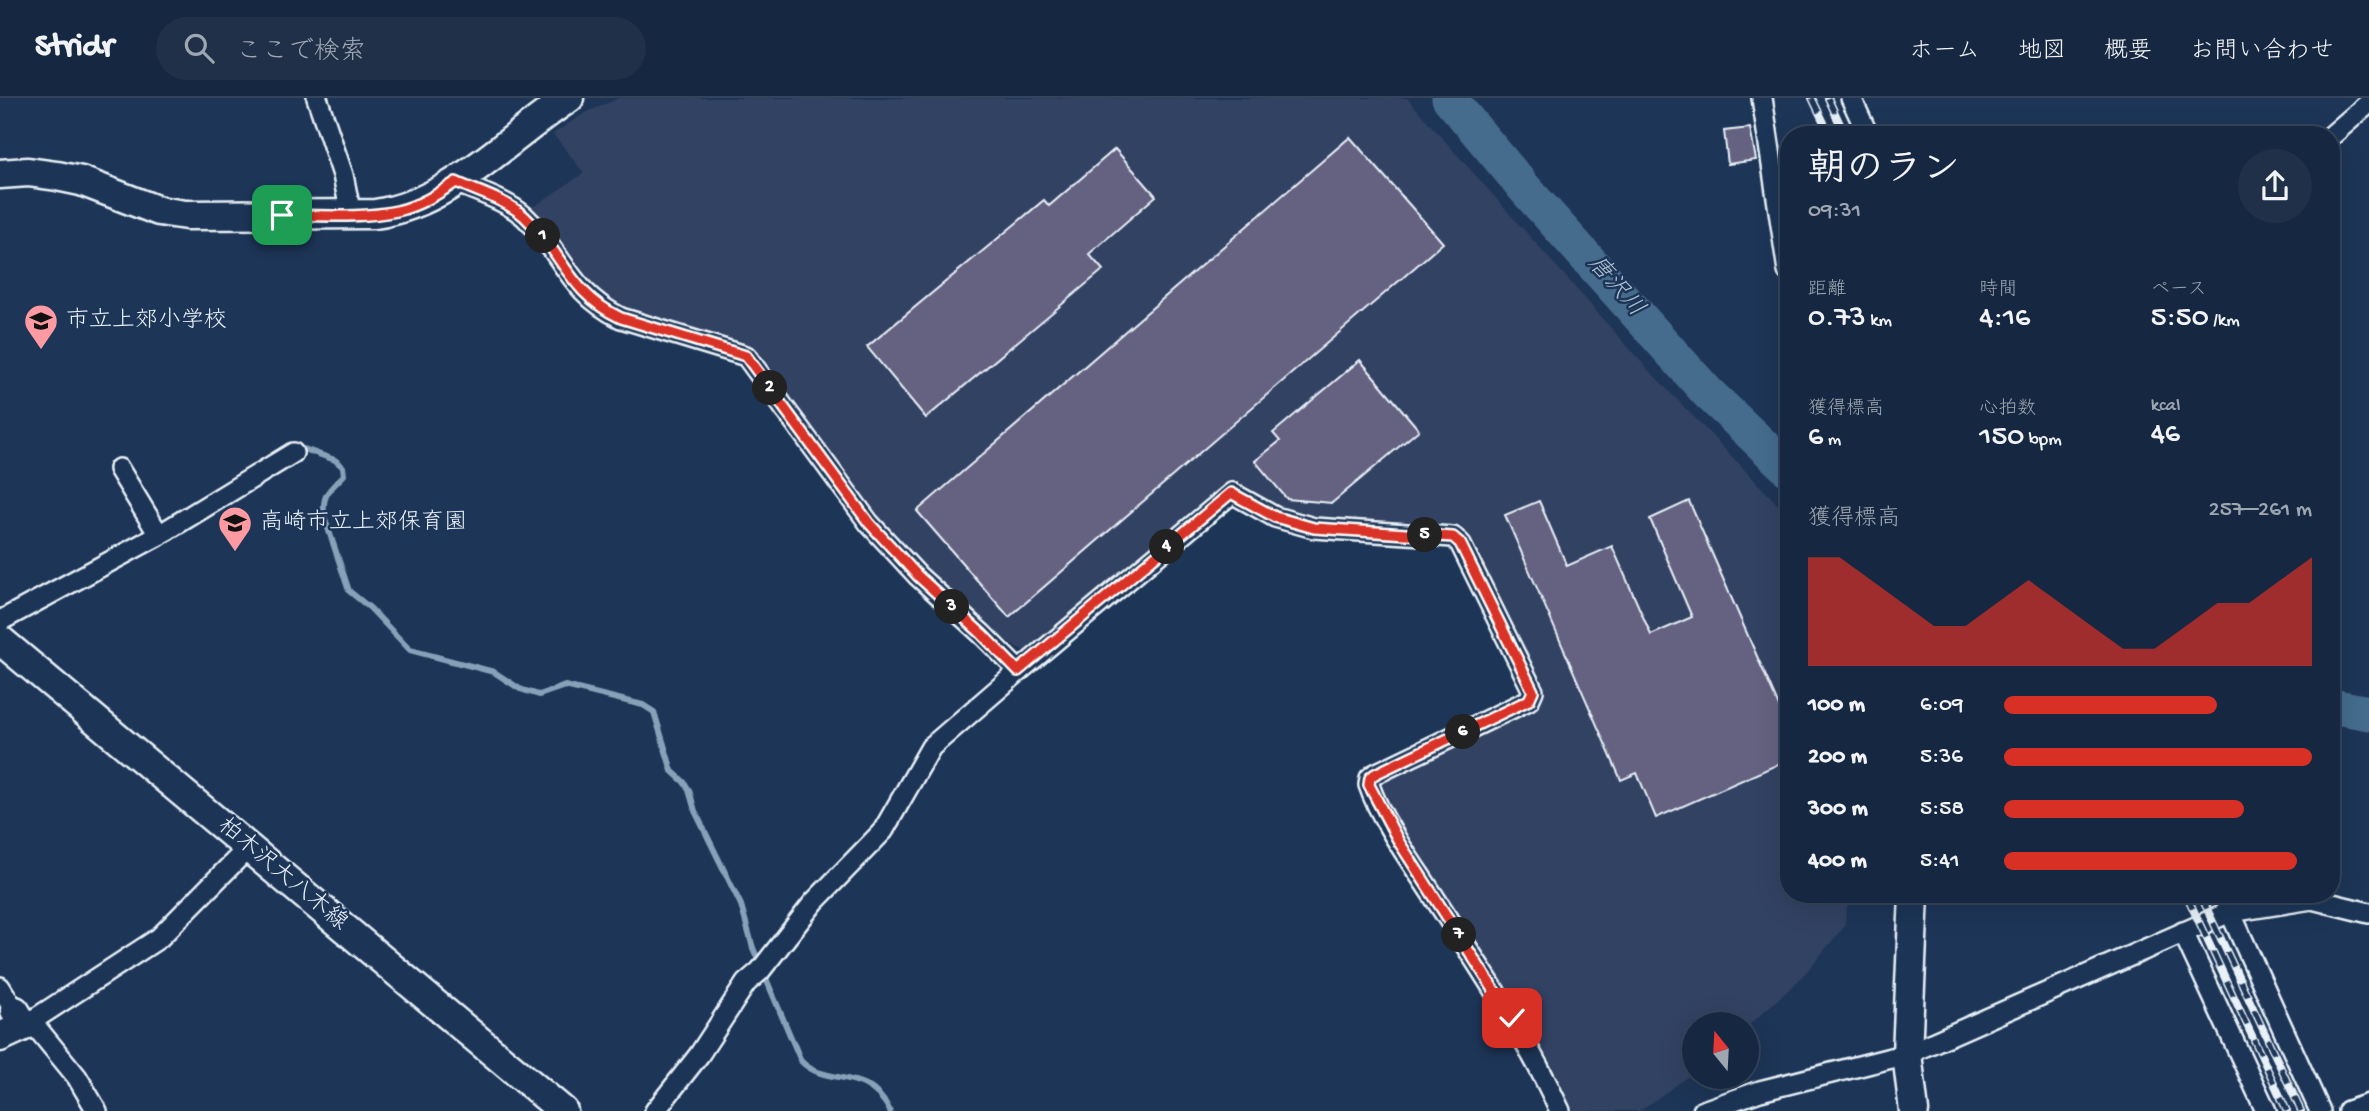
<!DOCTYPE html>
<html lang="ja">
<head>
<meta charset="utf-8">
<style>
	body { margin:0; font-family:"Gochi Hand","Klee One",sans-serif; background:#1f3048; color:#f1f3f6; height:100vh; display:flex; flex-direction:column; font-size:26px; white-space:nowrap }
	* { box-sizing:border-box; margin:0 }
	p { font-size:23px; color:#9ea6b1 }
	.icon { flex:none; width:38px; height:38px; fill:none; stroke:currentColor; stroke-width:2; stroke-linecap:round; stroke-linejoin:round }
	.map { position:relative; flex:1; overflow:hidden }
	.side { position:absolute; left:1780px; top:28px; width:560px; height:777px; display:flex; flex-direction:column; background:#162841; border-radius:28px; box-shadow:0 7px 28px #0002,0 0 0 2px #35445a }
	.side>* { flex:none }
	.needle { width:46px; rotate:342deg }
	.buttons { position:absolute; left:1682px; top:914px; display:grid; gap:14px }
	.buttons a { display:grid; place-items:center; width:77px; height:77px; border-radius:50%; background:#162841; box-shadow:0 7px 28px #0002,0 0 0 2px #35445a; font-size:35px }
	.pin { position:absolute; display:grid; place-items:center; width:60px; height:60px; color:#fff; margin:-30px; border-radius:14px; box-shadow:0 4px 10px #0006 }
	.km { position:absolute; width:35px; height:35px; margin:-18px; border-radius:50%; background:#222; color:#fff; font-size:19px; line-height:35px; text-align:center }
	.round { display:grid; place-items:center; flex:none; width:74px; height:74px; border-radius:37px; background:#1f3048 }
	.head { display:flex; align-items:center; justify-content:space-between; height:119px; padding:0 28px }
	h1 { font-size:38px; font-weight:600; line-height:52px }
	.figures { display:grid; grid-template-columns:repeat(3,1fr); gap:10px; height:119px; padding:7px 28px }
	.figures div { display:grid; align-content:center }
	.figures b { font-size:30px; font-weight:600 }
	.figures small { font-size:19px; font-weight:400 }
	.figures p { font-size:19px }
	.chart { height:196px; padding:14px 28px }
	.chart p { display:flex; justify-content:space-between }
	.chart svg { width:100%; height:126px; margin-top:7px; fill:#d93025; opacity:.7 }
	ul { padding:0 28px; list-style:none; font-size:23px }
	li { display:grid; grid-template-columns:112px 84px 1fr; align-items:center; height:52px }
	li i { height:18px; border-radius:9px; background:#d93025 }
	header { display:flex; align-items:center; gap:42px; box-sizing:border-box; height:98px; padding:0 35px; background:#162841; border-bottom:2px solid #35445a }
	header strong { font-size:33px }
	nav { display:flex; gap:38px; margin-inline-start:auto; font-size:24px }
	.search { width:490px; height:63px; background:#1f3048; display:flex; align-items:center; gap:18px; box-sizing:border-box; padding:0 24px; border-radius:38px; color:#9ea6b1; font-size:26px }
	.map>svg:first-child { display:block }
	.built { fill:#334264 }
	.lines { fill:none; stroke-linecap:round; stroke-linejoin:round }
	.stream { stroke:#86a1b8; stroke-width:6 }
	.river { stroke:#456c8d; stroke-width:35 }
	.building { fill:#656281; stroke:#e8f1f8; stroke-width:2 }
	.street-casing { stroke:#e8f1f8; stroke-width:24 }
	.secondary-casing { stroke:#e8f1f8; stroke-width:33 }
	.street { stroke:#1d3557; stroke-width:19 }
	.secondary { stroke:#1d3557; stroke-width:28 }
	.rail-casing { stroke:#e8f1f8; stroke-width:8 }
	.rail { stroke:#1d3557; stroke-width:5; stroke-dasharray:16; stroke-linecap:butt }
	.route-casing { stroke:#fff; stroke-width:14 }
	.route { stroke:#d93025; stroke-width:9 }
	.labels { text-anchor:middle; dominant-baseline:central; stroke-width:5; stroke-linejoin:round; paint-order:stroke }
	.poi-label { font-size:23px; fill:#e8f1f8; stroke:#1d3557; text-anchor:start }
	.street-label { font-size:23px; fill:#e8f1f8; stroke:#1d3557 }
	.water-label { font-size:24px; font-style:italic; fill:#afc2d3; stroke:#1d3557 }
</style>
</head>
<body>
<header>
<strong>Stridr</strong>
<div class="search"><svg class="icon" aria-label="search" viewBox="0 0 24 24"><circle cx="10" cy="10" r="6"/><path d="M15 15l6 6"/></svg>ここで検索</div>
<nav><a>ホーム</a><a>地図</a><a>概要</a><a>お問い合わせ</a></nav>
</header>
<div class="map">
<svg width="2369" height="1013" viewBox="0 0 2369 1013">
	<rect width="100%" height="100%" fill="#1d3557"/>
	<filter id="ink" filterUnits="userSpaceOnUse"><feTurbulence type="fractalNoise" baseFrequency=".0143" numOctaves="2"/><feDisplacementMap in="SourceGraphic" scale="14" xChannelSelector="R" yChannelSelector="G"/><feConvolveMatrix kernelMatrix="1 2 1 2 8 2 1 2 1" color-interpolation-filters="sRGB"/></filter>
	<g filter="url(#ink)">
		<path class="built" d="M 619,0 L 1407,0 L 1643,266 L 1788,417 L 1788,796 L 1849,796 L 1844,829 L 1801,880 L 1747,929 L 1746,926 L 1694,926 L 1694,974 L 1640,1013 L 1574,1013 L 1521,914 L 1378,690 L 1380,681 L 1542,601 L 1465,438 L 1456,430 L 1315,421 L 1279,412 L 1229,382 L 1024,553 L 986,531 L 922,471 L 875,420 L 752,253 L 626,213 L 600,198 L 571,165 L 550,131 L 530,111 L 584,75 L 553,36 L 585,15 Z"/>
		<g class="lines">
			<path class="stream" d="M 304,351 L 335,362 L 343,369 L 344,377 C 329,393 322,395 324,418 L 349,493 L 370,510 L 410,552 L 494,574 L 520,591 L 539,597 L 565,588 L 643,607 L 654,614 L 672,673 L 684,684 L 689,692 L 695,713 L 741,807 L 753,850 L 801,963 C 825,989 867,967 890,1013"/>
			<g class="river">
				<path d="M 1449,0 L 1526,92 L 1708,295 L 1788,371"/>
				<path d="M 2331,608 L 2369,615"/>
			</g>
		</g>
		<g class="building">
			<path d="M 1750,30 L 1756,62 L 1728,66 L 1724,33 Z"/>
			<path d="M 1350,39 L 1443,145 L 1009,519 L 917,413 Z"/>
			<path d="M 1115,51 L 1156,98 L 1089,156 L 1103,172 L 926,320 L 867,249 L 1044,102 L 1049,108 Z"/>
			<path d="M 1360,262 L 1419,332 L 1332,405 L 1287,401 L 1255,363 L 1280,343 L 1273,335 Z"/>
			<path d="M 1539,403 L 1567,468 L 1612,448 L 1651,537 L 1692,519 L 1650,421 L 1689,403 L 1781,613 L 1788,609 L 1788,662 L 1656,720 L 1637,675 L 1621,682 L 1505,417 Z"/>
		</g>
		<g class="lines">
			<g class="street-casing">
				<g id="street">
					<path d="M 317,0 L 343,77 L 351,117"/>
					<path d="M 1762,0 L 1788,173"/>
					<path d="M 1851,0 L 1868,37"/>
					<path d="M 2331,38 L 2369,5"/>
					<path d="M 456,84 C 478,94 506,102 524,118 C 564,155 567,193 621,220 L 746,258 L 869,425 L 918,478 L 982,536 L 1019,573 L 1232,395 L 1275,419 L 1314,430 L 1453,439 L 1460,445 L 1533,593 L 1529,602 L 1375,676 L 1370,680 L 1369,687 C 1381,723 1415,769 1436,802 C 1481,871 1526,938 1560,1013"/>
					<path d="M 119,371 L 159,437"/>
					<path d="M 0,523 L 159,437 L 293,355"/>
					<path d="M 2222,796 L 2320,1013"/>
					<path d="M 2183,834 L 2266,1013"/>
					<path d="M 0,889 L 15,913"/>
					<path d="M 32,924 L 77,979 L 97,1013"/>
					<path d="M 24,928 L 159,840 L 248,750"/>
					<path d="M 655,1013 L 699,957 L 746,885 L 760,873 L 814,804 L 883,733 L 931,649 L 1019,573"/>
					<path d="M 1703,1013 L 1760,993 L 1907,956 L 2230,814 L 2312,801 L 2369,815"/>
					<path d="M 2348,1013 L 2369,1006"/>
				</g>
			</g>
			<g class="secondary-casing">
				<g id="secondary">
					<path d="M 0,76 L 28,74 L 57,78 L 81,83 L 159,113 L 186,117 L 375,116 C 452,105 505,41 569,0"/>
					<path d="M 0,542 L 563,1013"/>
					<path d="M 1914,796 L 1907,956 L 1914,1013"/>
					<path d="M 0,939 L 24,928 L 15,913"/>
				</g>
			</g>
			<use href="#street" class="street"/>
			<use href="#secondary" class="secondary"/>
			<g class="rail-casing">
				<g id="rail">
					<path d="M 1812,0 L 1830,37"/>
					<path d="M 1828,0 L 1845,37"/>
					<path d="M 2186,796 L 2287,1013"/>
					<path d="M 2200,796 L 2301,1013"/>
				</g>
			</g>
			<use href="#rail" class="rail"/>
		</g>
	</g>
	<g class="lines" filter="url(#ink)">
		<g class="route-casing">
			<path id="route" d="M 282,117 C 319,117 360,121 397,113 C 419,108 438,96 456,84 C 478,94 506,102 524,118 C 564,155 567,194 621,220 L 746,258 L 869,425 L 918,478 L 982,536 L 1018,573 L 1231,395 L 1275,419 L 1314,430 L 1453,439 L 1460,445 L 1533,593 L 1529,602 L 1375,676 L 1370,680 L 1369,687 L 1399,744 L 1512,920"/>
		</g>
		<use href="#route" class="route"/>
	</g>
	<defs>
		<g id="school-pin" transform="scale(1.75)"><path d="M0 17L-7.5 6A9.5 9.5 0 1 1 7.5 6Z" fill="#ff9aa2" stroke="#1d3557"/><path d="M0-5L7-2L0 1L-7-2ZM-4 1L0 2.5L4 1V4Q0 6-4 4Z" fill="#111"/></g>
	</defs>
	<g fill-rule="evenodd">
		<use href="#school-pin" x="41" y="223"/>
		<use href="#school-pin" x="235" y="425"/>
	</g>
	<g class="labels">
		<g class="poi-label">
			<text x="66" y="223">市立上郊小学校</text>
			<text x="260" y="425">高崎市立上郊保育園</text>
		</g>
		<g class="street-label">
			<text transform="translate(282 777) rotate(40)">柏木沢大八木線</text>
		</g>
		<g class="water-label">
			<text transform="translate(1615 189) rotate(49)">唐沢川</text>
		</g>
	</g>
</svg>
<div class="buttons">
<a><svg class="needle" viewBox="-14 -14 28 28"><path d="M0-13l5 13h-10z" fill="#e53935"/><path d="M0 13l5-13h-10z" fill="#9ea6b1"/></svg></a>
</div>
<div class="pin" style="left:282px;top:117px;background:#1e9e55"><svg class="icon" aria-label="arrive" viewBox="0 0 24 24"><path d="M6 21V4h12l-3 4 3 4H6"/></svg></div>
<div class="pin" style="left:1512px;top:920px;background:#d93025"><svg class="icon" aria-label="check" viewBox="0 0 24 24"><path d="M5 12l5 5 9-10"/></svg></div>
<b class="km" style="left:543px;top:138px">1</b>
<b class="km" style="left:770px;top:290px">2</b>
<b class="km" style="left:952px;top:509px">3</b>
<b class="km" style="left:1167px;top:449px">4</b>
<b class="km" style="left:1425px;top:437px">5</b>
<b class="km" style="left:1463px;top:634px">6</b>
<b class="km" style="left:1459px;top:837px">7</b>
<section class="side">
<div class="head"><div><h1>朝のラン</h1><p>09:31</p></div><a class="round"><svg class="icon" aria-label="share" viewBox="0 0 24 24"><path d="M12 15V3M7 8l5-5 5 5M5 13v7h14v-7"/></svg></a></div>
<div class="figures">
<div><p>距離</p><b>0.73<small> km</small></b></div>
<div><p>時間</p><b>4:16</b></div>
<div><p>ペース</p><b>5:50<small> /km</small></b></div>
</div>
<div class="figures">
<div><p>獲得標高</p><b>6<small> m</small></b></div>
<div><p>心拍数</p><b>150<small> bpm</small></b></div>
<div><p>kcal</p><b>46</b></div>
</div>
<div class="chart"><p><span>獲得標高</span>257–261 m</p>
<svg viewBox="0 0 160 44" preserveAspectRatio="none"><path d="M0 44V6L10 6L20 14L30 22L40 30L50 30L60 22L70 14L80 22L90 30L100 38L110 38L120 30L130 22L140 22L150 14L160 6V44z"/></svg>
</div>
<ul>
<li><b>100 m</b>6:09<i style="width:69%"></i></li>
<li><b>200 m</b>5:36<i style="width:100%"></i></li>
<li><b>300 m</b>5:58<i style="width:78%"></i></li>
<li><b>400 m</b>5:41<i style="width:95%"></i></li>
</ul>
</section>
</div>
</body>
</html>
